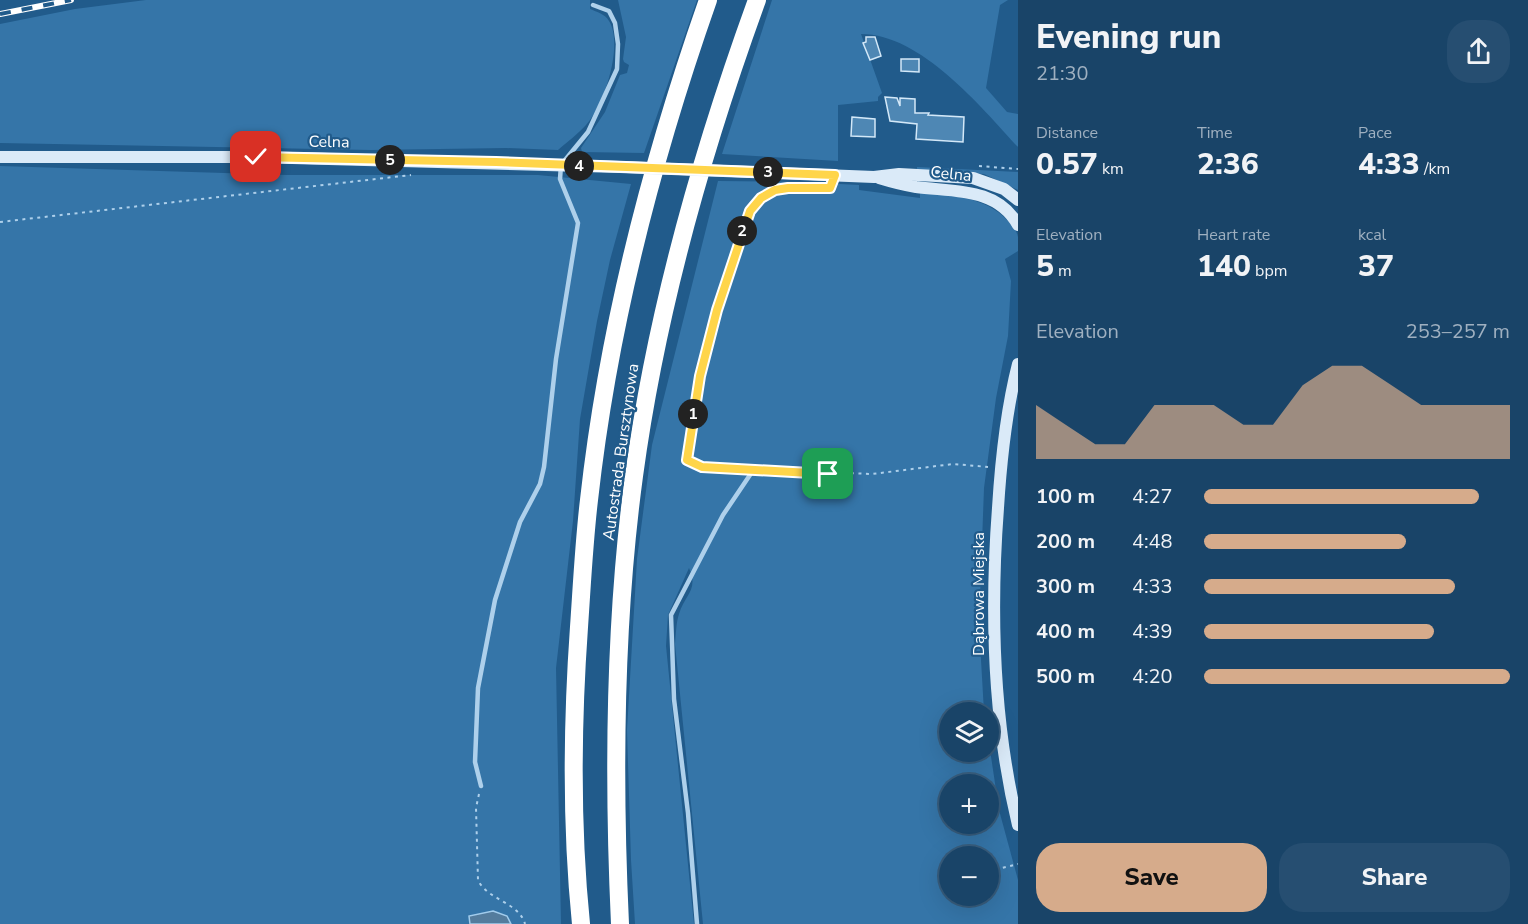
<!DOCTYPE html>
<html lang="en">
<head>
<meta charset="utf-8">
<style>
	body { margin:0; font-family:"Nunito Sans",sans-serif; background:#264e71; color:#f1f3f6; height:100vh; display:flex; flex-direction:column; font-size:22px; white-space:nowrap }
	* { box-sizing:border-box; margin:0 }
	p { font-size:20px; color:#9fb0c0 }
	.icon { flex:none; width:33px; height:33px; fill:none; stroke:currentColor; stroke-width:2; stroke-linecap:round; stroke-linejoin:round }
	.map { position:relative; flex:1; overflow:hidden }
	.panel { display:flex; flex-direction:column; background:#194468; width:510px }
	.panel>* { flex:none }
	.controls { position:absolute; left:939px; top:702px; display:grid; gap:12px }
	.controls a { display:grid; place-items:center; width:60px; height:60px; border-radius:50%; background:#194468; box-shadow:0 6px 24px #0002,0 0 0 2px #375c7c; font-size:30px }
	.pin { position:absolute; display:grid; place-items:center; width:51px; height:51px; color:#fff; margin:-26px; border-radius:12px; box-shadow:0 3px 9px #0006 }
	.km { position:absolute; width:30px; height:30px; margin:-15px; border-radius:50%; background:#222; color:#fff; font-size:16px; line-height:30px; text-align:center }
	.round { display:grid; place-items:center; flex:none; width:63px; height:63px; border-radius:24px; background:#264e71 }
	.headline { display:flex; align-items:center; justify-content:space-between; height:102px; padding:0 18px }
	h1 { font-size:33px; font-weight:800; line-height:45px }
	.stats { display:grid; grid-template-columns:repeat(3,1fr); gap:9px; height:102px; padding:6px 18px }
	.stats div { display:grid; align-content:center }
	.stats b { font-size:30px; font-weight:800 }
	.stats small { font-size:16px; font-weight:400 }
	.stats p { font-size:16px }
	.chart { height:168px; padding:12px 18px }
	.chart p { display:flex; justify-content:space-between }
	.chart svg { width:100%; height:108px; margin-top:6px; fill:#d6ab8b; opacity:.7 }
	.cta { display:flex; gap:12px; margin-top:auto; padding:12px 18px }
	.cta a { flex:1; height:69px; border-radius:24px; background:#d6ab8b; color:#111; font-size:24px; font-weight:800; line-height:69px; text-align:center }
	.cta a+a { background:#264e71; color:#f1f3f6 }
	ul { padding:0 18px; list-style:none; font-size:20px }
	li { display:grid; grid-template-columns:96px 72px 1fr; align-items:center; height:45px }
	li i { height:15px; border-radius:8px; background:#d6ab8b }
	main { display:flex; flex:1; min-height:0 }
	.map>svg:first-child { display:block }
	.green { fill:#3575a8; fill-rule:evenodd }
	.water { fill:#547c9d; stroke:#a2ccec; stroke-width:1.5 }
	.building { fill:#4e87b4; stroke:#d3e8f8; stroke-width:1.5 }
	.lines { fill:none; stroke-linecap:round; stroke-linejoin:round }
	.path { stroke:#aed0eb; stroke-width:2; stroke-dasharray:3 4.5; stroke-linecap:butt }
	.lane { stroke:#aed0eb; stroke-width:4.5 }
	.secondary { stroke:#daeaf8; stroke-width:12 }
	.highway { stroke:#fff; stroke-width:18 }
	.rail-casing { stroke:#fff; stroke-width:6 }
	.rail { stroke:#215b8b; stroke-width:4; stroke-dasharray:11; stroke-linecap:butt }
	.secondary-bridge { stroke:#daeaf8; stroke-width:12 }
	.route-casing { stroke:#fff; stroke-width:12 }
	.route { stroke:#ffd54a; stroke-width:8 }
	.labels { text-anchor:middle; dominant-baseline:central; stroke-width:4.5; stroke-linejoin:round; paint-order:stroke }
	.street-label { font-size:16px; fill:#fff; stroke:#215b8b }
</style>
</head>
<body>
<main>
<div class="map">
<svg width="1018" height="924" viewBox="0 0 1018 924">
	<rect width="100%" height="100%" fill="#215b8b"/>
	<g class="green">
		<path d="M 146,0 L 590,0 L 590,9 C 597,12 605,14 609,21 C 624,45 604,105 586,125 C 578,134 567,142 558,150 L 506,148 L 371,150 L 0,143 L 0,24 L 75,9 Z"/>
		<path d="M 618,0 L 697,0 L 644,153 L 582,152 L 581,148 L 605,112 L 620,75 L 627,73 L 629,65 L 624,62 L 623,59 L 626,37 Z"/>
		<path d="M 772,0 L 1008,0 L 1000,5 L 986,88 L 1007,112 L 1018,114 L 1018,147 C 981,107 921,34 861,34 L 882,93 L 878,97 L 878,101 L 838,105 L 838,161 L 722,154 Z"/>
		<path d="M 0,166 L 287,175 L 538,175 L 631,184 L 610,260 L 597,321 L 580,419 L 573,521 L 556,668 L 561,924 L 511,924 L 507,916 L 469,916 L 470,924 L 0,924 Z"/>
		<path d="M 917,167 L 1018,172 L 1018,190 L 984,174 L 917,170 Z"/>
		<path d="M 718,181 L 801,182 L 859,185 L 859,190 L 920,198 L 920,192 C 950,196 986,196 1008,221 C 1012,225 1017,231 1018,237 C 1018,241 1018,246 1018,251 L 1005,259 L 1011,281 L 1008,336 L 996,398 L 984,488 L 979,625 L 984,712 L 950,712 L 950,752 L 988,752 L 989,743 L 999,810 L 1018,880 L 1018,924 L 703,924 L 675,644 C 676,634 676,623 679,614 C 685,594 699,590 689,568 L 668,615 L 666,646 L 694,924 L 635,924 L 631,860 L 627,730 L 637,559 L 652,445 ZM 950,784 L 988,784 L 988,824 L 950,824 ZM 950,856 L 988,856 L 988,896 L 950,896 Z"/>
	</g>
	<path class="water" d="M 493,911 L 507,916 L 511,924 L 470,924 L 469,916 Z"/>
	<g class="building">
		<path d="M 866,37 L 875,37 L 881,56 L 870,60 L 863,43 L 866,42 Z"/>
		<path d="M 901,59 L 919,59 L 919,72 L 901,71 Z"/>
		<path d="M 885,97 L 897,98 L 900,106 L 900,98 L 915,99 L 915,113 L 929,113 L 928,115 L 964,117 L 963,142 L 916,139 L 917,124 L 890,121 Z"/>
		<path d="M 852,117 L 875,119 L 875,137 L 851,136 Z"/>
	</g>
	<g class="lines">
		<g class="path">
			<path d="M 979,166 L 1018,169"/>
			<path d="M 0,222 L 411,175"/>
			<path d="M 743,468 L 702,467 L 687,460 L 700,376 L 717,310 L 750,211 L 761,197 L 775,190 L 788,188 L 807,188"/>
			<path d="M 761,470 L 872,474 L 953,464 L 988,467"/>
			<path d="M 479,794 L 476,808 L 478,880 C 487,900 519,902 525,924"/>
			<path d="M 988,869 L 998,869 L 1018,864"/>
		</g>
		<g class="lane">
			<path d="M 481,786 L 475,762 L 478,688 L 495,600 L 520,522 L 540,484 L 544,467 L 556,359 L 578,223 L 560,179 L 561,165 L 588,132 L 617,69 L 618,44 L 615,23 L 609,11 L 593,5"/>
			<path d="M 697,924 L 688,813 L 674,699 L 671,615 L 723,515 L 754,469"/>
		</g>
		<g class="secondary">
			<path d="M 0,157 L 256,157 L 620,167"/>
			<path d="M 749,172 L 874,177 L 899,174 L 973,178 L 1004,189 L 1018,200"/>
			<path d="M 879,178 C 892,182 904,185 916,187 C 953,192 997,187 1018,225"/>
			<path d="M 1018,364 C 1006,411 1001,459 998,508 C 990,614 993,722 1018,825"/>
		</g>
		<g class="highway">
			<path d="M 581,924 C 571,825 572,726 579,627 C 582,584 584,542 589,500 C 608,329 651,162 708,0"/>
			<path d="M 620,924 C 613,774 614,624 634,476 C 656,313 701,154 757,0"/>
		</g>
		<g class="rail-casing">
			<path id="rail" d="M 0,14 L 71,0"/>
		</g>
		<use href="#rail" class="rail"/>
		<path class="secondary-bridge" d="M 620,167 L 749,172"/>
	</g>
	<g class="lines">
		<g class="route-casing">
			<path id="route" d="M 256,157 L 496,162 L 835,175 L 830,188 L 788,188 L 775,190 L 761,198 L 750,211 L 717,310 L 700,376 L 687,460 L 702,467 L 828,474"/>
		</g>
		<use href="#route" class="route"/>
	</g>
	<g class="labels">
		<g class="street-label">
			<text transform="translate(329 142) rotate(1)">Celna</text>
			<text transform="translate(951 174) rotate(6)">Celna</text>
			<text transform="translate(621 452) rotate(-82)">Autostrada Bursztynowa</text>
			<text transform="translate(979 594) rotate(-90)">Dąbrowa Miejska</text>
		</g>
	</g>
</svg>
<div class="controls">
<a><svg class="icon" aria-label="layers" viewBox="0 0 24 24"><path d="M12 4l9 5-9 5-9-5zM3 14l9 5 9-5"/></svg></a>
<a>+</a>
<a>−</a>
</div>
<div class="pin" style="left:828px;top:474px;background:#1e9e55"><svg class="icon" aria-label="arrive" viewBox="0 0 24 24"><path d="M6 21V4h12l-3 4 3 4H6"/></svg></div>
<div class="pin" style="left:256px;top:157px;background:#d93025"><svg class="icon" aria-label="check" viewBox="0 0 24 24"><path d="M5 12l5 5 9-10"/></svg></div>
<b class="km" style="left:693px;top:414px">1</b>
<b class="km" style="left:742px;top:231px">2</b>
<b class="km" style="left:768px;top:172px">3</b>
<b class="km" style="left:579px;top:166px">4</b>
<b class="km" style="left:390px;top:160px">5</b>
</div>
<section class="panel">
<div class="headline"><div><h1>Evening run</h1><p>21:30</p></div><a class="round"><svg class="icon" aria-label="share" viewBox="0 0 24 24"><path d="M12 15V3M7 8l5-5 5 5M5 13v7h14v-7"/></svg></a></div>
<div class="stats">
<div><p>Distance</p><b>0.57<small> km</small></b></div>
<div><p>Time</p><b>2:36</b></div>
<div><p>Pace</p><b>4:33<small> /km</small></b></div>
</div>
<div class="stats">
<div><p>Elevation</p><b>5<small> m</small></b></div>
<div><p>Heart rate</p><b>140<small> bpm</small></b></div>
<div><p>kcal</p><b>37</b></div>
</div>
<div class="chart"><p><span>Elevation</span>253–257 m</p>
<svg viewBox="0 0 160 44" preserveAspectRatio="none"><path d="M0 44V22L10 30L20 38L30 38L40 22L50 22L60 22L70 30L80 30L90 14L100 6L110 6L120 14L130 22L140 22L150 22L160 22V44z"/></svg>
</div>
<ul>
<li><b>100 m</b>4:27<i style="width:90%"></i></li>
<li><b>200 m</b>4:48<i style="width:66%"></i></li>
<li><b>300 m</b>4:33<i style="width:82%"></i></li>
<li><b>400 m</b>4:39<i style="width:75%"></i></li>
<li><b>500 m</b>4:20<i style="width:100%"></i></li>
</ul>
<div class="cta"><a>Save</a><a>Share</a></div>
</section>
</main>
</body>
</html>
